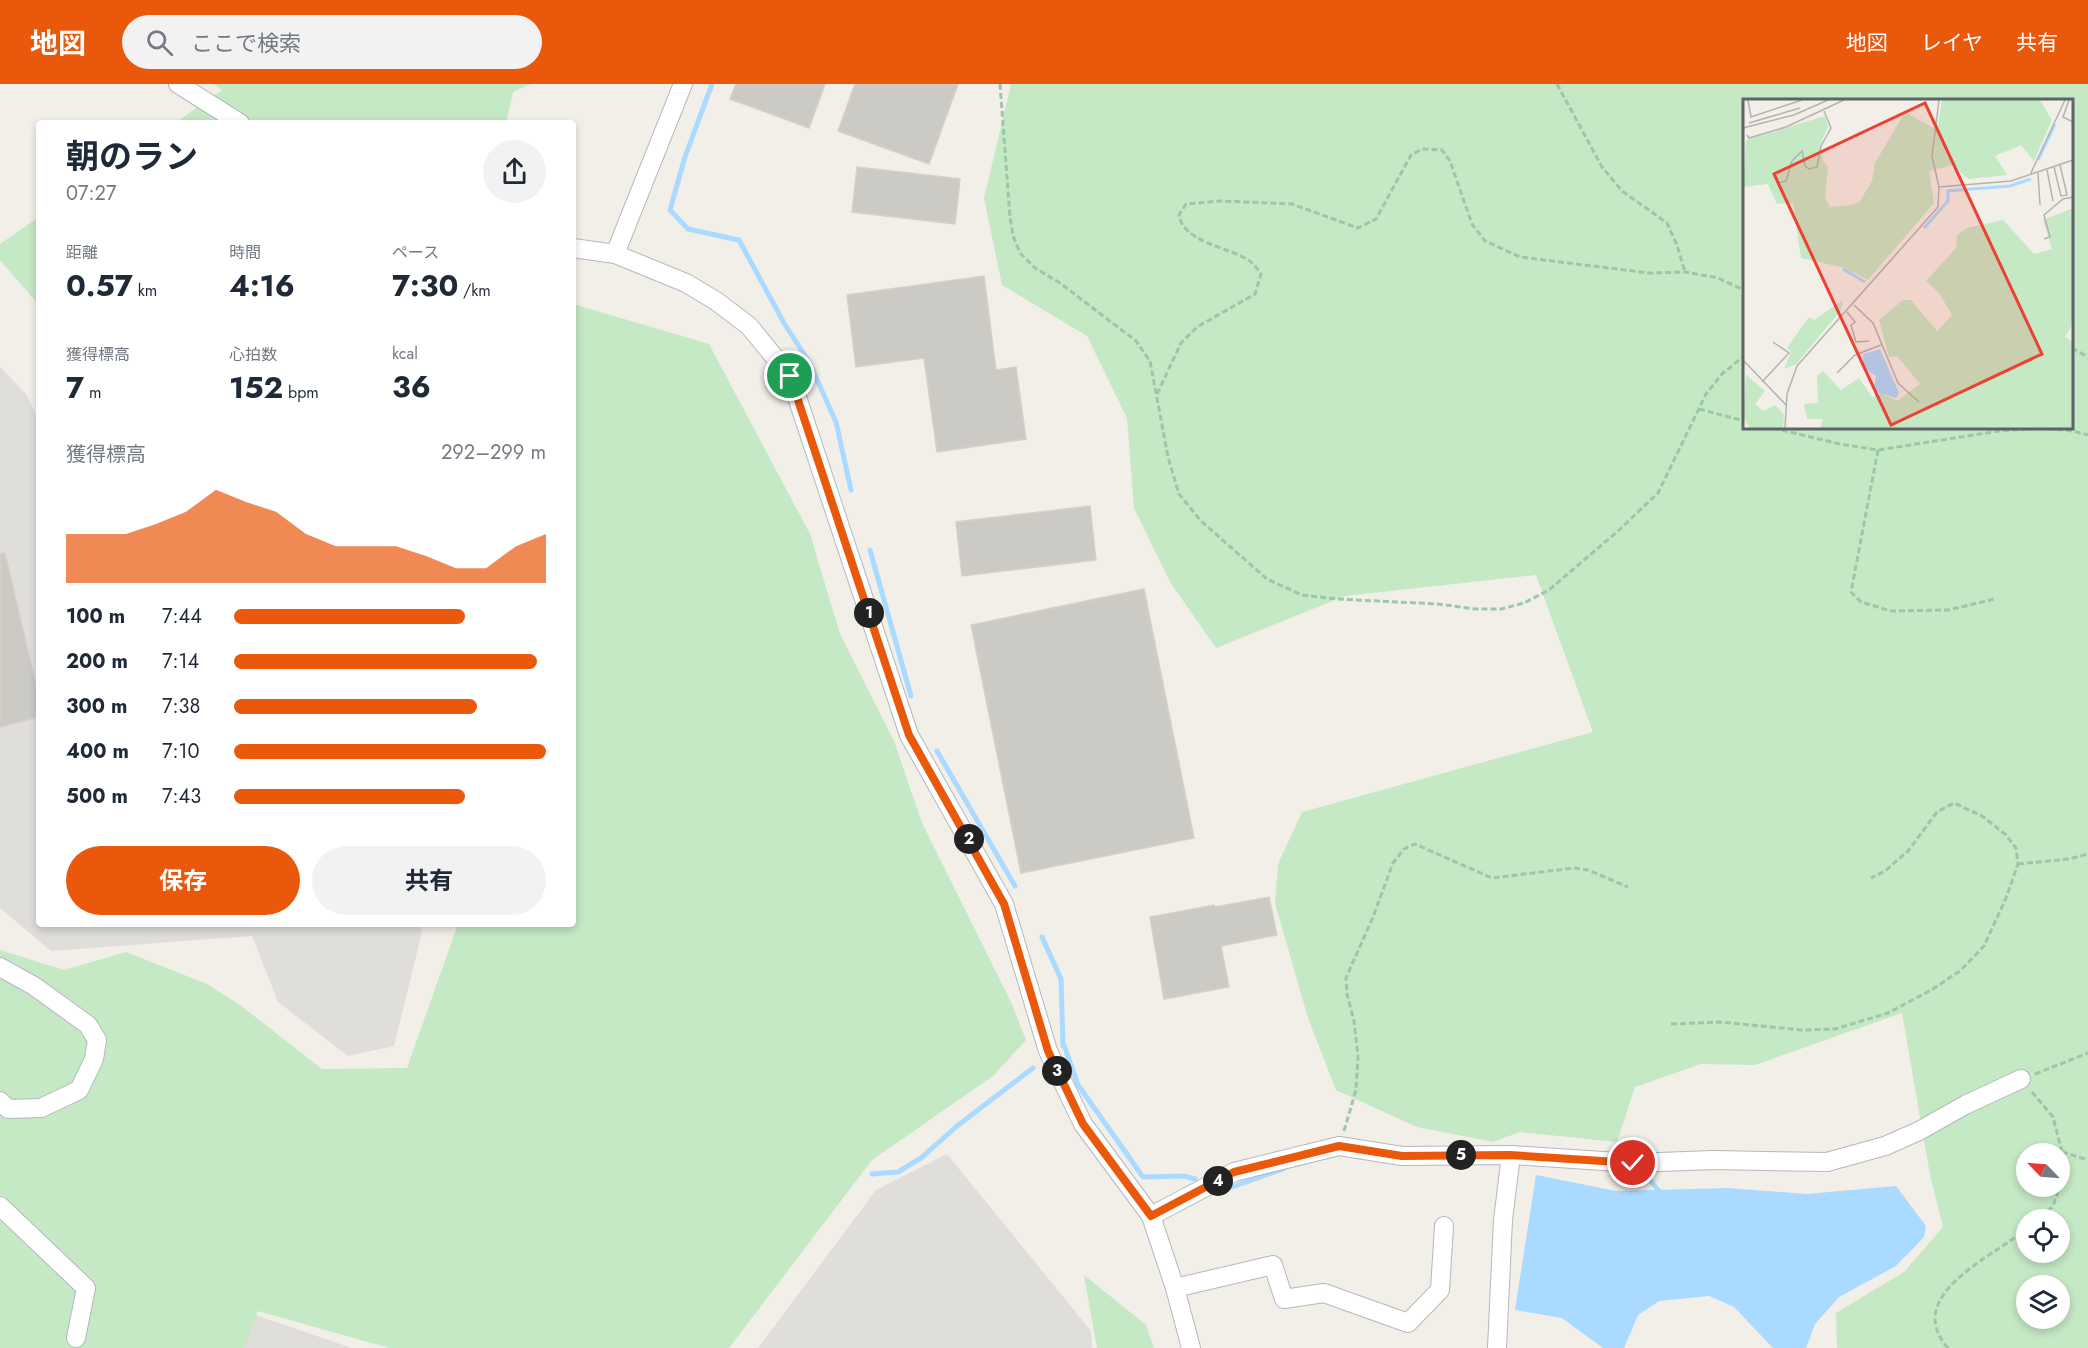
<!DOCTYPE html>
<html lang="ja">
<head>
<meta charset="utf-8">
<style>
	body { margin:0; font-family:Jost,"Noto Sans JP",sans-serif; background:#f2f2f3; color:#1f2937; height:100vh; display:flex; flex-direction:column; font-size:22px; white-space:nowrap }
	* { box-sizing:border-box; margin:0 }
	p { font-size:20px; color:#747a83 }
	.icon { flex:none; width:33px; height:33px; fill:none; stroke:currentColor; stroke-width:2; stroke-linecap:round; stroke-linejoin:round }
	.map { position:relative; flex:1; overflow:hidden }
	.side { position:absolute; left:36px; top:36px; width:540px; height:807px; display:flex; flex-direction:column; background:#fff; border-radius:6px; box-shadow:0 3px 9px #0003 }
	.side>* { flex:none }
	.needle { width:39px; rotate:295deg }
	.controls { position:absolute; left:2016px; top:1059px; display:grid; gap:12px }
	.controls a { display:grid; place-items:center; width:54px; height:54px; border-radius:50%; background:#fff; box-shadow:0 3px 9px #0003; font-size:30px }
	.pin { position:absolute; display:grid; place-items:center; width:51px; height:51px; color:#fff; margin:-26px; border:3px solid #fff; border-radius:50%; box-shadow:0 2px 6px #0007 }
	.km { position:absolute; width:30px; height:30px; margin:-15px; border-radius:50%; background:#222; color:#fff; font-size:16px; line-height:30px; text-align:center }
	.round { display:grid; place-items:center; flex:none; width:63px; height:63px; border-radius:32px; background:#f2f2f3 }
	.headline { display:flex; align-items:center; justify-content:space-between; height:102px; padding:0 30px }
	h1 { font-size:33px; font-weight:700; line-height:45px }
	.figures { display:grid; grid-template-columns:repeat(3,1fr); gap:9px; height:102px; padding:6px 30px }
	.figures div { display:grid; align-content:center }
	.figures b { font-size:30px; font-weight:700 }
	.figures small { font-size:16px; font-weight:400 }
	.figures p { font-size:16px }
	.chart { height:168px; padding:12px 30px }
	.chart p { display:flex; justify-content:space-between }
	.chart svg { width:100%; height:108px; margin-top:6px; fill:#ea580c; opacity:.7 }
	.action { display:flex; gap:12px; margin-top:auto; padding:12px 30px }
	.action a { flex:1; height:69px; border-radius:36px; background:#ea580c; color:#fff; font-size:24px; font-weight:700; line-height:69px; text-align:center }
	.action a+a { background:#f2f2f3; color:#1f2937 }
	ul { padding:0 30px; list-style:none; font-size:20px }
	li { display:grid; grid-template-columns:96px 72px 1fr; align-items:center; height:45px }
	li i { height:15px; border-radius:8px; background:#ea580c }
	header { display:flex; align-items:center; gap:36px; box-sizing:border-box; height:84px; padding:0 30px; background:#ea580c; color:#fff }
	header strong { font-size:28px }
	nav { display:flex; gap:33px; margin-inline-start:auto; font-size:21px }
	.search { width:420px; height:54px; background:#f2f2f3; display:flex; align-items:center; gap:15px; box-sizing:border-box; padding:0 21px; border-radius:33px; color:#747a83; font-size:22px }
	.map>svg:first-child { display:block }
	.industrial { fill:#e0deda }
	.green { fill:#c5e8c5; fill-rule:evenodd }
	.water { fill:#aadaff }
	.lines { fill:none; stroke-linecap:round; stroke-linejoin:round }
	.stream { stroke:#aadaff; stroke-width:5 }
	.building { fill:#cccac5; stroke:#d6d1c6; stroke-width:1.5 }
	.minor-casing { stroke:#b5b8bc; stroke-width:20 }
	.path { stroke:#9cc7a9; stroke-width:3; stroke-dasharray:6 3; stroke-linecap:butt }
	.minor { stroke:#fff; stroke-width:18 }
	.route-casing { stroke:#fff; stroke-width:12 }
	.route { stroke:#ea580c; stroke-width:8 }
	.inset-river { fill:none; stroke:#aadaff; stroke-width:3 }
	.inset-road { fill:none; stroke:#b3b3b1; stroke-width:1.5 }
	.view { fill:#ea4335; fill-opacity:0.15; stroke:#ea4335; stroke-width:3 }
	.inset-edge { fill:none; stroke:#5f6368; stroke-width:3 }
</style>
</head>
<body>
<header>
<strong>地図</strong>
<div class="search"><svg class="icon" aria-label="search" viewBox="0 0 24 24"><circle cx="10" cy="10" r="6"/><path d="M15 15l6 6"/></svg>ここで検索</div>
<nav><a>地図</a><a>レイヤ</a><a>共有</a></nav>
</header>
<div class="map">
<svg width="2088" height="1264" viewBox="0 0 2088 1264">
	<rect width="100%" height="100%" fill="#f1efe8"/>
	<g class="industrial">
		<path d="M 0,283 L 27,311 L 39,339 L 39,840 L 422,840 L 421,852 L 394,962 L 348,972 L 278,918 L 252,852 L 51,867 L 0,824 Z"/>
		<path d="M 947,1070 L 1091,1247 L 1092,1264 L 758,1264 L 876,1106 Z"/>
		<path d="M 124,1186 L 352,1264 L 97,1264 Z"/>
	</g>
	<g class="green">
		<path d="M 214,0 L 531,0 L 513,8 L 506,39 L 175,39 L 222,6 Z"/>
		<path d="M 1011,0 L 2088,0 L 2088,1264 L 1837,1264 L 1836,1229 L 1904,1188 L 1943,1143 L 1930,1091 L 1902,929 L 1755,981 L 1701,980 L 1635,1003 L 1617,1058 L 1520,1048 L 1493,1058 L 1417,1043 L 1336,1006 L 1308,934 L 1275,819 L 1278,780 L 1302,728 L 1593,648 L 1536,491 L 1345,512 L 1216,564 L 1170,498 L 1134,424 L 1127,334 L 1087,252 L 1002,201 L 984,114 ZM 1744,16 L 2072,16 L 2072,344 L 1744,344 ZM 2026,1070 L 2060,1070 L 2060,1102 L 2026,1102 ZM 2026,1136 L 2060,1136 L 2060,1168 L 2026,1168 ZM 2026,1202 L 2060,1202 L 2060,1234 L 2026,1234 Z"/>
		<path d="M 39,133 L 39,221 L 0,176 L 0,160 Z"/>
		<path d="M 573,220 L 709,260 L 810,450 L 840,550 L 894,657 L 922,739 L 1011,918 L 1026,956 L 993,992 L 872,1076 L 729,1264 L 389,1264 L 258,1227 L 244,1264 L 0,1264 L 0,866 L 64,886 L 126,868 L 207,900 L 240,921 L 322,985 L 407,984 L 458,840 L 573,840 Z"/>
		<path d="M 1084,1191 L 1146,1241 L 1154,1264 L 1097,1264 Z"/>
	</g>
	<path class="water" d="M 1536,1091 L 1616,1107 L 1728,1104 L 1807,1110 L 1896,1102 L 1926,1142 L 1924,1153 L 1896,1182 L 1839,1213 L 1815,1240 L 1806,1264 L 1773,1264 L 1734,1223 L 1709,1212 L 1659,1217 L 1638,1231 L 1624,1264 L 1603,1264 L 1562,1234 L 1515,1226 Z"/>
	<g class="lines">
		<g class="stream">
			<path d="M 712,0 L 685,73 L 670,126 L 688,145 L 739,156 L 784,239 L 809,278 L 836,338 L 851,406"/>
			<path d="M 870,466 L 911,612"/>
			<path d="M 937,667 L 1015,802"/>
			<path d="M 1042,853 L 1061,895 L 1063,962"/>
			<path d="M 1064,961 L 1078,1001 L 1143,1093 L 1184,1092 L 1195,1095"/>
			<path d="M 1610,1086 L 1645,1090 L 1662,1111"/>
			<path d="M 872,1090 L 898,1088 L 921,1074 L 957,1042 L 1033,984"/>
			<path d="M 1226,1105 L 1283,1085"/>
		</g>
	</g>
	<g class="building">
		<path d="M 736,0 L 825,0 L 809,44 L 730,15 Z"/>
		<path d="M 855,0 L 958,0 L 929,80 L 838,47 Z"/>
		<path d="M 857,83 L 960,95 L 955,140 L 852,128 Z"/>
		<path d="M 984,192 L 996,286 L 1016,283 L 1026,355 L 937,368 L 924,274 L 856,283 L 847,211 Z"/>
		<path d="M 1090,422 L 1096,476 L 962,492 L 956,438 Z"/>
		<path d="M 5,469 L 39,613 L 39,633 L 0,643 L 0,470 Z"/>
		<path d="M 1144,505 L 1194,754 L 1021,789 L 971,541 Z"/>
		<path d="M 1269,813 L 1277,851 L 1221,862 L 1229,903 L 1164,915 L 1150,833 L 1214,821 L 1215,823 Z"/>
	</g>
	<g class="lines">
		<g class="minor-casing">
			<g id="minor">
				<path d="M 178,0 L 240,39"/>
				<path d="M 573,164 L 615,170 L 686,199 L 716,217 L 749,242 L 790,292 L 909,651 L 1004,820 L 1048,967 L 1083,1040 L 1151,1132 L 1175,1204 L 1191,1264"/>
				<path d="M 615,170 L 683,0"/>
				<path d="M 0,883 L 34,902 L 88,941 L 97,956 L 94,975 L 79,1006 L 41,1024 L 8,1025 L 0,1017"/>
				<path d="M 0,1122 L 86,1204 L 76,1254"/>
				<path d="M 1151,1132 L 1234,1088 L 1339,1062 L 1402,1072 L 1511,1071 L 1633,1079 L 1713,1076 L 1827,1078 L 1885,1062 L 1919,1047 L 1965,1021 L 2021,995"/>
				<path d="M 1175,1204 L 1273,1181 L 1284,1215 L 1324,1209 L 1408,1239 L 1440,1206 L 1444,1142"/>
				<path d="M 1497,1264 L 1503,1136 L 1511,1071"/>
			</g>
		</g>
		<g class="path">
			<path d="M 1000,0 L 1010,133 L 1013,152 L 1020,169 L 1035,184 L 1060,199 L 1136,257 L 1150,277 L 1168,373 L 1179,410 L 1201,437 L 1267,495 L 1302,511 L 1337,515 L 1438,520 L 1475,525 L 1501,525 L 1524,519 L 1549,506 L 1618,447 L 1658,409 L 1706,310 L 1722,290 L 1744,272"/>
			<path d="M 1557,0 L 1602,83 L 1622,107 L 1667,139 L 1677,161 L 1685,188"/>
			<path d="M 2072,264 L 2088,273"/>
			<path d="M 1157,310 L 1181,259 L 1197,243 L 1255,210 L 1261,190 C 1257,185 1254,179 1248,176 C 1228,163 1183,158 1179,131 L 1186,120 L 1220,117 L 1292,120 L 1358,144 L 1376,135 L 1411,71 L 1422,65 L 1442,66 L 1450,77 L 1472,140 L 1485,157 L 1520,173 L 1649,189 L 1685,188 L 1718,194 L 1744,206"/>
			<path d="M 1699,325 L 1744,337"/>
			<path d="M 1773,344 L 1840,360 L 1878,366 L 1999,347 L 2041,344 L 2073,347 L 2088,351"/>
			<path d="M 1878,366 L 1851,508 L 1861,518 L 1891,527 L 1948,526 L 1995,515"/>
			<path d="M 2018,780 L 2069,775 L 2088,770"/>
			<path d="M 1671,940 L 1720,938 L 1802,946 L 1835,945 L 1888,929 L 1933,905 L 1961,886 L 1984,862 L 2006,814 L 2018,780 L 2016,764 L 2006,751 L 1982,732 L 1954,719 L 1937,728 L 1908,767 L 1885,787 L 1871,794"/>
			<path d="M 2035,990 L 2088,969"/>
			<path d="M 2032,1008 L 2053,1033 L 2062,1068 L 2062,1096 L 2053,1122 L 2038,1136"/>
			<path d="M 1344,1047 L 1356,1006 L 1358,972 L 1354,937 L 1347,910 L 1346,894 L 1373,833 L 1393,779 L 1404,765 L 1415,760 L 1492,794 L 1574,784 L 1588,786 L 1628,803"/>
			<path d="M 2062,1068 L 2088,1076"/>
			<path d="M 1948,1264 C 1901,1211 1995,1172 2026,1145"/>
		</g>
		<use href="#minor" class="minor"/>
	</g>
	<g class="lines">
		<g class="route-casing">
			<path id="route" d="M 790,292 L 909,651 L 1004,820 L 1048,967 L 1083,1040 L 1151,1132 L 1234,1088 L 1339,1062 L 1402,1072 L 1510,1071 L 1633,1079"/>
		</g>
		<use href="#route" class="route"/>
	</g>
	<g transform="translate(1743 15)">
		<rect width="330" height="330" fill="#f1efe8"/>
		<path d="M 199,1 L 297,1 L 309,21 L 291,62 L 278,46 L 252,57 L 264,76 L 225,80 L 210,66 L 186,72 L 191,104 L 125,181 L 102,169 L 58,159 L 50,104 L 34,105 L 25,85 L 0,88 L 3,41 L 82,17 L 85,27 L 77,46 L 80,62 L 85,68 L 82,98 L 87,108 L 109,106 L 117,102 L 129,82 L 132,64 L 162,13 L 194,31 ZM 330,109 L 330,224 L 322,238 L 330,243 L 330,329 L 77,329 L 80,320 L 64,320 L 61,305 L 75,304 L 74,277 L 80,272 L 98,291 L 116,279 L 129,298 L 138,294 L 154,302 L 177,285 L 154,257 L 146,258 L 136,221 L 160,201 L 168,201 L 194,232 L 209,216 L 196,194 L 183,182 L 213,149 L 214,136 L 224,129 L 260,121 L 291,155 L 309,150 L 300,121 ZM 100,201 L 98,211 L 53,265 L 41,270 L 48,253 L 44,249 L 66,218 L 71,221 ZM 3,276 L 22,292 L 12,305 L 20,312 L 32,306 L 41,315 L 40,329 L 6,329 L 0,316 Z" fill="#c5e8c5"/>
		<path d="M 137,250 L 156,294 L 153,299 L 130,292 L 133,277 L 120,269 L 120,255 Z" fill="#aadaff"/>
		<path class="inset-river" d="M 295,61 L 312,25M 181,129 L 205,102 L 205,92 L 267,87 L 288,80M 100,170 L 122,183"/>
		<path class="inset-road" d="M 5,1 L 8,18 L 59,1M 326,1 L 320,18 L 330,23M 6,24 L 57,9M 0,29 L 51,16 L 85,1M 4,36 L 6,39 L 43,28 L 101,1M 311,68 L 318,97 L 324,96 L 317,66M 304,71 L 310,102M 295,74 L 297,106M 287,76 L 322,1M 36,84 L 43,82 L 49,62 L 59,52 L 62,67 L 66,70 L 74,68 L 78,47 L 88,29 L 81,12M 196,88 L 268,82 L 330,61M 301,140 L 307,138 L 301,116 L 320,100 L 330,98M 111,206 L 130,224 L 155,284 L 176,303M 104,213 L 112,223 L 108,226 L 113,243 L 126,242M 0,261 L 44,307M 94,274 L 112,256 L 138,246M 19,283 L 46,254 L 30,243M 42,329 L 44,295 L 54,267 L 195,108 L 196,88 L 189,57 L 196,1"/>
		<path class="view" d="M 182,4 L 299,255 L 148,326 L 31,75 Z"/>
		<rect width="330" height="330" class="inset-edge"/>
	</g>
</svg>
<div class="controls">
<a><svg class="needle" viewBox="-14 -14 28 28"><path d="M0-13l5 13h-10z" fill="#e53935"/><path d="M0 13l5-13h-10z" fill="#747a83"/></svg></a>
<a><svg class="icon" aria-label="locate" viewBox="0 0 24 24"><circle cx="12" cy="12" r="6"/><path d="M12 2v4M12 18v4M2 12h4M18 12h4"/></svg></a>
<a><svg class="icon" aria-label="layers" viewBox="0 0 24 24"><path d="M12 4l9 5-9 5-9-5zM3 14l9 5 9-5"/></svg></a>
</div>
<div class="pin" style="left:790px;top:292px;background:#1e9e55"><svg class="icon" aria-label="arrive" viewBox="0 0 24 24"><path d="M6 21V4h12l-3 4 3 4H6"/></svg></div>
<div class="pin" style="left:1633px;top:1079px;background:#d93025"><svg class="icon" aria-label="check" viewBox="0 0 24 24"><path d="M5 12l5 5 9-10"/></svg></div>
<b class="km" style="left:869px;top:529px">1</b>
<b class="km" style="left:969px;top:755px">2</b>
<b class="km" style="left:1057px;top:987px">3</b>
<b class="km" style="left:1218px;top:1097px">4</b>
<b class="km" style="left:1461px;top:1071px">5</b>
<section class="side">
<div class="headline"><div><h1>朝のラン</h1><p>07:27</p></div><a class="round"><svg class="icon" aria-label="share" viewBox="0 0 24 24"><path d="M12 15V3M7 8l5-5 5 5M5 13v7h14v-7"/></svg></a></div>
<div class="figures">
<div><p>距離</p><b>0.57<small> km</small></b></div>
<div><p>時間</p><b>4:16</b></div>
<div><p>ペース</p><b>7:30<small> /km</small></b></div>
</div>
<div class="figures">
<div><p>獲得標高</p><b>7<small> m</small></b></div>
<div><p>心拍数</p><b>152<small> bpm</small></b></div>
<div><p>kcal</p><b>36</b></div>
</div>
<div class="chart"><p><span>獲得標高</span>292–299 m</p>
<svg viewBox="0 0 160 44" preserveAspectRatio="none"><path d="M0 44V24L10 24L20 24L30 20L40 15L50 6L60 11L70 15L80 24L90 29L100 29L110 29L120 33L130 38L140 38L150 29L160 24V44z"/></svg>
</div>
<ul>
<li><b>100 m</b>7:44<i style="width:74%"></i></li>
<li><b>200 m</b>7:14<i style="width:97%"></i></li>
<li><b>300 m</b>7:38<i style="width:78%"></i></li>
<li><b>400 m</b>7:10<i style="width:100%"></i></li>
<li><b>500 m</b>7:43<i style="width:74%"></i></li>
</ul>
<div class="action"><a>保存</a><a>共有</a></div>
</section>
</div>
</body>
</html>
